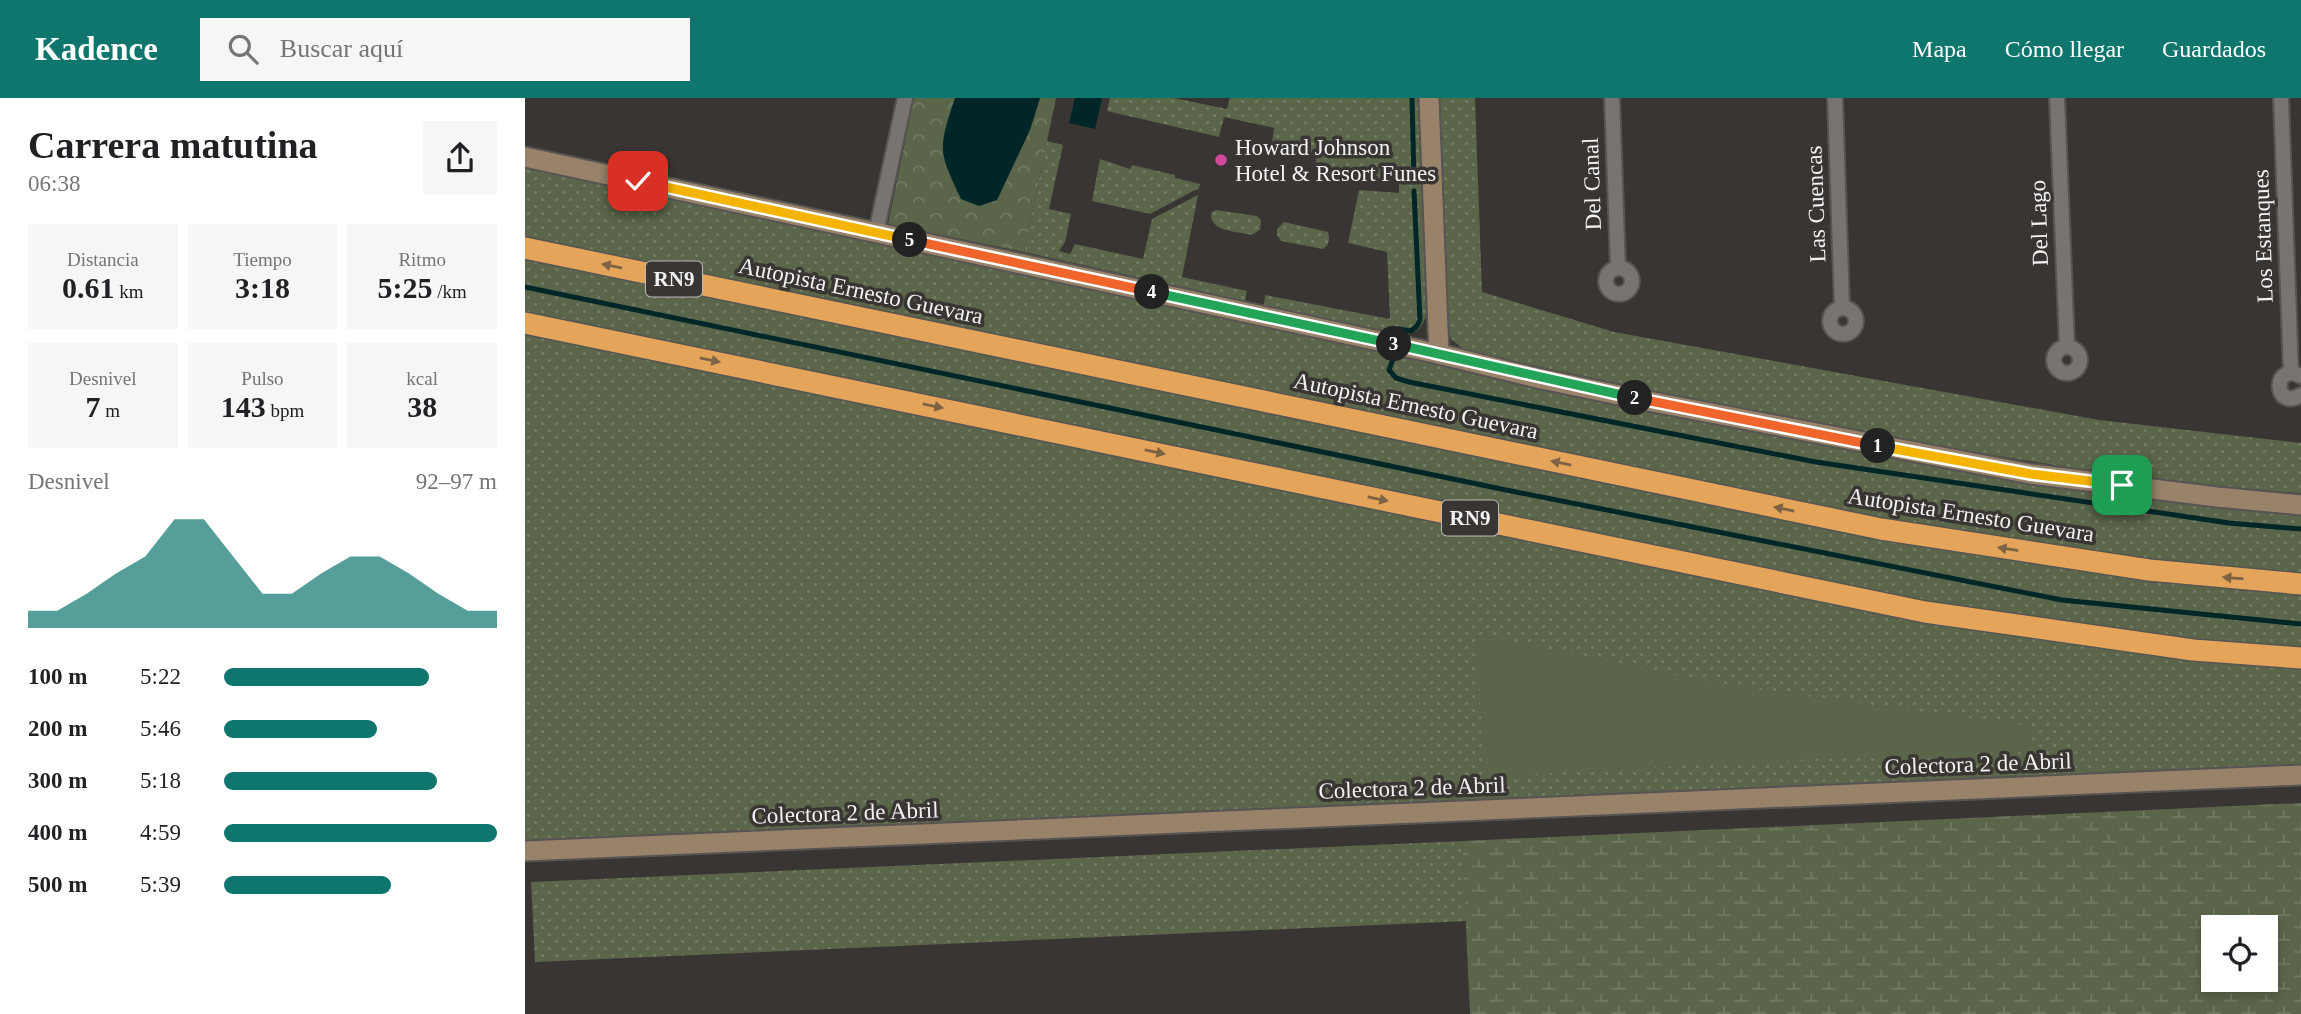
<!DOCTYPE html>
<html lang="es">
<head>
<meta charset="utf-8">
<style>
	body { margin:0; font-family:"Times New Roman",serif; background:#f6f6f6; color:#202124; height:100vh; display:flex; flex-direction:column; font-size:26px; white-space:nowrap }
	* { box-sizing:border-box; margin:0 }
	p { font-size:23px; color:#757577 }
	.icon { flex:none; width:38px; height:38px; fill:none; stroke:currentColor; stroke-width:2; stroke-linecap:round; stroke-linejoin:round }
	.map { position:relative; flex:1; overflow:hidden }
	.details { display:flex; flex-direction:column; background:#fff; width:525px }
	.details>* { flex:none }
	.controls { position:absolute; left:1676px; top:817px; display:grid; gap:14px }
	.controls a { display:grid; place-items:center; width:77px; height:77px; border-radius:0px; background:#fff; box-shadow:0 4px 10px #0003; font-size:35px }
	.pin { position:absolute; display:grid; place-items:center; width:60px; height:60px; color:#fff; margin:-30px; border-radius:14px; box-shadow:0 4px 10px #0006 }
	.km { position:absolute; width:35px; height:35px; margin:-18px; border-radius:50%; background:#222; color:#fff; font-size:19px; line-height:35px; text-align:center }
	.round { display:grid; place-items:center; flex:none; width:74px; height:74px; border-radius:0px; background:#f6f6f6 }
	.headline { display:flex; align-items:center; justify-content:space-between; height:119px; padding:0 28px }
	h1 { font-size:38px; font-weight:800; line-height:52px }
	.stats { display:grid; grid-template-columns:repeat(3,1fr); gap:10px; height:119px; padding:7px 28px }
	.stats div { display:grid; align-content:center; border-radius:0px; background:#f6f6f6; text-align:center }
	.stats b { font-size:30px; font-weight:800 }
	.stats small { font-size:19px; font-weight:400 }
	.stats p { font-size:19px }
	.chart { height:196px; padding:14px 28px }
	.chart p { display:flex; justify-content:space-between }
	.chart svg { width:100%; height:126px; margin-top:7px; fill:#0f766e; opacity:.7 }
	ul { padding:0 28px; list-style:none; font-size:23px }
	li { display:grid; grid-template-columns:112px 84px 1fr; align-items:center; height:52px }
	li i { height:18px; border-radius:9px; background:#0f766e }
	header { display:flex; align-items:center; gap:42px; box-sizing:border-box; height:98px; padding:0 35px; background:#0f766e; color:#fff }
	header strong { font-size:33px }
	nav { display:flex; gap:38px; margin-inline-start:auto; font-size:24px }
	.search { width:490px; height:63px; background:#f6f6f6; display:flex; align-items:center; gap:18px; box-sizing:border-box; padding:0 24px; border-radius:0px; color:#757577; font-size:26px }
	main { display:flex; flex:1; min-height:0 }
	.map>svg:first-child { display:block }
	.grass { fill:url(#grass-dots) }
	.forest { fill:url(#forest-crowns) }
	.wetland { fill:url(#wetland-marsh); fill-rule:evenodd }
	.pitch { fill:#5a654a }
	.water { fill:#002628 }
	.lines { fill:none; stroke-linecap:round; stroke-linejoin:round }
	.stream { stroke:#002628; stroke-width:5 }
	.street-casing { stroke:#575452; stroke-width:18 }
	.secondary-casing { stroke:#575452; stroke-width:23 }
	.highway-casing { stroke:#575452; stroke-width:24 }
	.street { stroke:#787471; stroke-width:14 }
	.secondary { stroke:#98836a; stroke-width:19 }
	.highway { stroke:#e4a55b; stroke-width:21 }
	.oneway { fill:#7d6243 }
	.split-1-casing { stroke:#fff; stroke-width:14 }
	.split-2-casing { stroke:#fff; stroke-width:14 }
	.split-3-casing { stroke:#fff; stroke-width:14 }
	.split-4-casing { stroke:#fff; stroke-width:14 }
	.split-5-casing { stroke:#fff; stroke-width:14 }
	.split-6-casing { stroke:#fff; stroke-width:14 }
	.split-1 { stroke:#f5b400; stroke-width:9 }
	.split-2 { stroke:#f0652b; stroke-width:9 }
	.split-3 { stroke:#22a559; stroke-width:9 }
	.split-4 { stroke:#22a559; stroke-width:9 }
	.split-5 { stroke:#f0652b; stroke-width:9 }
	.split-6 { stroke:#f5b400; stroke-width:9 }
	.hotel-dot { fill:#d1479c; stroke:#383533; stroke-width:2.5 }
	.labels { text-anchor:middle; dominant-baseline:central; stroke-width:7; stroke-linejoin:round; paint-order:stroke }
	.shield { fill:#383533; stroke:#bcb9b8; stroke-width:2 }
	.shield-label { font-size:21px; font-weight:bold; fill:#f4f2f1 }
	.poi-label { font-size:23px; fill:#f4f2f1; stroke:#383533; text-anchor:start }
	.street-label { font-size:23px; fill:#f4f2f1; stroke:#383533 }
</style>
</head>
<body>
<header>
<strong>Kadence</strong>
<div class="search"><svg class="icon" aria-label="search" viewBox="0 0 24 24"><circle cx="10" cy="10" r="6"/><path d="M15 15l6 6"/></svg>Buscar aquí</div>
<nav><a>Mapa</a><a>Cómo llegar</a><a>Guardados</a></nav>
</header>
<main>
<section class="details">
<div class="headline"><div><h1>Carrera matutina</h1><p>06:38</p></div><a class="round"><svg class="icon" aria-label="share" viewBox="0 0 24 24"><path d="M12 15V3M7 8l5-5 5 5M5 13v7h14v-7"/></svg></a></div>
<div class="stats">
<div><p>Distancia</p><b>0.61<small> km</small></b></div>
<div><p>Tiempo</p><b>3:18</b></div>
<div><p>Ritmo</p><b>5:25<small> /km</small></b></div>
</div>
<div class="stats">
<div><p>Desnivel</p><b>7<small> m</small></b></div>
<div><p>Pulso</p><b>143<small> bpm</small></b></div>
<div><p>kcal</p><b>38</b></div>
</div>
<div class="chart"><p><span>Desnivel</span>92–97 m</p>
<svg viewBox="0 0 160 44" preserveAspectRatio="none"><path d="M0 44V38L10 38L20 32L30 25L40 19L50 6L60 6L70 19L80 32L90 32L100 25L110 19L120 19L130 25L140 32L150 38L160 38V44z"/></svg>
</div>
<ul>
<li><b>100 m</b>5:22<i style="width:75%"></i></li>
<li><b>200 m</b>5:46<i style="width:56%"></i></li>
<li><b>300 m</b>5:18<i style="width:78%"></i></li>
<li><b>400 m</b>4:59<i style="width:100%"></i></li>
<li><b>500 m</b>5:39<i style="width:61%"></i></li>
</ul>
</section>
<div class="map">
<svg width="1776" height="916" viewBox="0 0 1776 916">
	<defs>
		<pattern id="grass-dots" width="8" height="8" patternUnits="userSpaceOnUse" patternTransform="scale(1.75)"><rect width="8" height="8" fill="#5a654a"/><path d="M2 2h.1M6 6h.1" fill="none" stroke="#727c65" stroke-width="1.8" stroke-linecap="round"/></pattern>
		<pattern id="forest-crowns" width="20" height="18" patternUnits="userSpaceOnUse" patternTransform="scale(1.75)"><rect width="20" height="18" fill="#5a654a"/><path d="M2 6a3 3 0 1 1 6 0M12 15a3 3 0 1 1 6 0" fill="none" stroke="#727c65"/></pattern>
		<pattern id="wetland-marsh" width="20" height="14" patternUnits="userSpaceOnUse" patternTransform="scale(1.75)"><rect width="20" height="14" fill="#5a654a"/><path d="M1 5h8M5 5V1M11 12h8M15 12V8" fill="none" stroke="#727c65"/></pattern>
	</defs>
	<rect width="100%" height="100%" fill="#383533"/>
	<g class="grass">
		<path d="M 585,0 L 649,0 L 702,11 L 705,0 L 897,0 L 903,202 C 902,220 898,237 876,236 L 739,208 L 740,197 L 865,221 L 862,154 L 823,145 L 834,92 L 874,95 L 874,81 L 839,81 L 791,68 L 791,59 L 746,51 L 749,30 L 699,19 L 694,39 L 582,13 Z"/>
		<path d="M 911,0 L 950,0 L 957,194 L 1089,234 L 1574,322 L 1776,345 L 1776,395 C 1635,386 1495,363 1356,337 C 1217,312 1079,283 941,253 L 926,241 L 921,223 Z"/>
		<path d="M 522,43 L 538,47 L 524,111 L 546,116 L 540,144 L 534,153 L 545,156 L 550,146 L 618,161 L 627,121 L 673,97 L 657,179 L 722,193 L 720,203 L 499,154 Z"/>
		<path d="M 0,59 L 1269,332 L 1776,407 L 1776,677 L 0,753 Z"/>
		<path d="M 575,61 L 605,71 L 607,67 L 650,77 L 650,80 L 675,86 L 673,92 L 670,92 L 625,116 L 567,103 Z"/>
		<path d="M 691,112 L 732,118 L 736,122 L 735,132 L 726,137 C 711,133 685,134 686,115 Z"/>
		<path d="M 759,124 L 803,134 C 805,141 804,147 798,151 L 756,143 L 752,137 L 752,131 Z"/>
		<path d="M 937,743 L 942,823 L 10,864 L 6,784 Z"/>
	</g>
	<path class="forest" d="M 389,0 L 531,0 L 499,154 L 363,126 Z"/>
	<path class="wetland" d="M 1776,705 L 1776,916 L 945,916 L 937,743 ZM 1689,830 L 1741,830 L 1741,882 L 1689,882 Z"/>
	<path class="pitch" d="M 953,537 L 1207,588 L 1503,628 L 1503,654 C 1321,658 1140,668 958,679 Z"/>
	<g class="water">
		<path d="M 430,0 L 515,0 L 505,32 L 472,102 L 454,108 L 436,101 C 413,53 413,51 430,0 Z"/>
		<path d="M 550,0 L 577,0 L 570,31 L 544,25 Z"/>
	</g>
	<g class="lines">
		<g class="stream">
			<path d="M 887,0 L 889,83"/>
			<path d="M 0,189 L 986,393 L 1537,502 L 1776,526"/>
			<path d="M 874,231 L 886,233 L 892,228 L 895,222 L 889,93"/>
			<path d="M 869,258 L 864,272 L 871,280 L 884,284 L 1291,364 L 1704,425 L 1776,431"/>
		</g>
		<g class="street-casing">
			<g id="street">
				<path d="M 1087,0 L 1093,170"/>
				<path d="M 1310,0 L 1317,210"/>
				<path d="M 1532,0 L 1542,248"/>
				<path d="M 1756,0 L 1766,275"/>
				<path d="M 351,135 L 380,0"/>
				<circle cx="1094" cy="183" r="13"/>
				<circle cx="1318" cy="223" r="13"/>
				<circle cx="1542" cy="262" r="13"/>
				<path d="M 1776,278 C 1747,263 1748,314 1776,297"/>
			</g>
		</g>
		<g class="secondary-casing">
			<g id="secondary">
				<path d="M 904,0 L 914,256"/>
				<path d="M 0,59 L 914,256 L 1012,280 L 1123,303 L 1506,376 L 1692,399 L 1776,407"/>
				<path d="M 0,753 L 1776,677"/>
			</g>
		</g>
		<g class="highway-casing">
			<g id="highway">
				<path d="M 0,150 L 1356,431 L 1624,472 L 1776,486"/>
				<path d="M 0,225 L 1400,514 L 1668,552 L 1776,560"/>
			</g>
		</g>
		<use href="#street" class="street"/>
		<use href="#secondary" class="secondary"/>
		<use href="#highway" class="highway"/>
	</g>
	<defs><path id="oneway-solid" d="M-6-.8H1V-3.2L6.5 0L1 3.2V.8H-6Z" transform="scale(1.75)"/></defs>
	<g class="oneway">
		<use href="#oneway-solid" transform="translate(87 168) rotate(-168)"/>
		<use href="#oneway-solid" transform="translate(185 262) rotate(12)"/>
		<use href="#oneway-solid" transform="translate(408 308) rotate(12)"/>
		<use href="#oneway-solid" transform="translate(630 354) rotate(12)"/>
		<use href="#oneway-solid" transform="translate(1036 365) rotate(-168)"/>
		<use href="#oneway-solid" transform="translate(853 401) rotate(12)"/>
		<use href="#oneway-solid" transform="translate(1259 411) rotate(-168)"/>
		<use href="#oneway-solid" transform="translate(1483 451) rotate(-171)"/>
		<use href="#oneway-solid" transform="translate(1708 480) rotate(-175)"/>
	</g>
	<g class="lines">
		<g class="split-1-casing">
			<path id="split-1" d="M 1353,348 L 1506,376 L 1597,387"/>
		</g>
		<g class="split-2-casing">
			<path id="split-2" d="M 1110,300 L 1353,348"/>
		</g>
		<g class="split-3-casing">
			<path id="split-3" d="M 869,246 L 1110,300"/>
		</g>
		<g class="split-4-casing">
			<path id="split-4" d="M 627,194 L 869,246"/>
		</g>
		<g class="split-5-casing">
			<path id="split-5" d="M 385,142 L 627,194"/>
		</g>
		<g class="split-6-casing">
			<path id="split-6" d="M 113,83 L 385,142"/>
		</g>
		<use href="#split-1" class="split-1"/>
		<use href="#split-2" class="split-2"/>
		<use href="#split-3" class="split-3"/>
		<use href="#split-4" class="split-4"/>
		<use href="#split-5" class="split-5"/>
		<use href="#split-6" class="split-6"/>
	</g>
	<circle class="hotel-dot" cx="696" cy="62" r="7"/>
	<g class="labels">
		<g class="shield">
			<rect x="121" y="163.5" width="56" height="35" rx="5"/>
			<rect x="917" y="402.5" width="56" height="35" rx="5"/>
		</g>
		<g class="shield-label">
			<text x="149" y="181">RN9</text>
			<text x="945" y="420">RN9</text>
		</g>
		<g class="poi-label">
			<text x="710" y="49">Howard Johnson<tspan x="710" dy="26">Hotel &amp; Resort Funes</tspan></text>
		</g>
		<g class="street-label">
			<text transform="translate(1067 86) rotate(-92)">Del Canal</text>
			<text transform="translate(1291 106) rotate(-92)">Las Cuencas</text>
			<text transform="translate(1514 125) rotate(-92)">Del Lago</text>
			<text transform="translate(1738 138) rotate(-92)">Los Estanques</text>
			<text transform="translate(336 193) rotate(12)">Autopista Ernesto Guevara</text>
			<text transform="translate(891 308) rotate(12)">Autopista Ernesto Guevara</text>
			<text transform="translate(1446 417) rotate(9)">Autopista Ernesto Guevara</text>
			<text transform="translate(1453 666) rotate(-2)">Colectora 2 de Abril</text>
			<text transform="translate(887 690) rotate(-2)">Colectora 2 de Abril</text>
			<text transform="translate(320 715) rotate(-2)">Colectora 2 de Abril</text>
		</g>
	</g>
</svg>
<div class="controls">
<a><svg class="icon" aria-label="locate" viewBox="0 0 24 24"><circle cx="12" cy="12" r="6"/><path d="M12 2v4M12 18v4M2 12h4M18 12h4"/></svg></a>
</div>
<div class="pin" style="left:1597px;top:387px;background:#1e9e55"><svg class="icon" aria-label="arrive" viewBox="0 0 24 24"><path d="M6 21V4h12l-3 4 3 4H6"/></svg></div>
<div class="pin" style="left:113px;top:83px;background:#d93025"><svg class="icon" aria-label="check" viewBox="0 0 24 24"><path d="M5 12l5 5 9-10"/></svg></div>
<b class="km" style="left:1353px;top:348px">1</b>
<b class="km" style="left:1110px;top:300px">2</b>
<b class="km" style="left:869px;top:246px">3</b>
<b class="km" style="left:627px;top:194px">4</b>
<b class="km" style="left:385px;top:142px">5</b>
</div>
</main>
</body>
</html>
